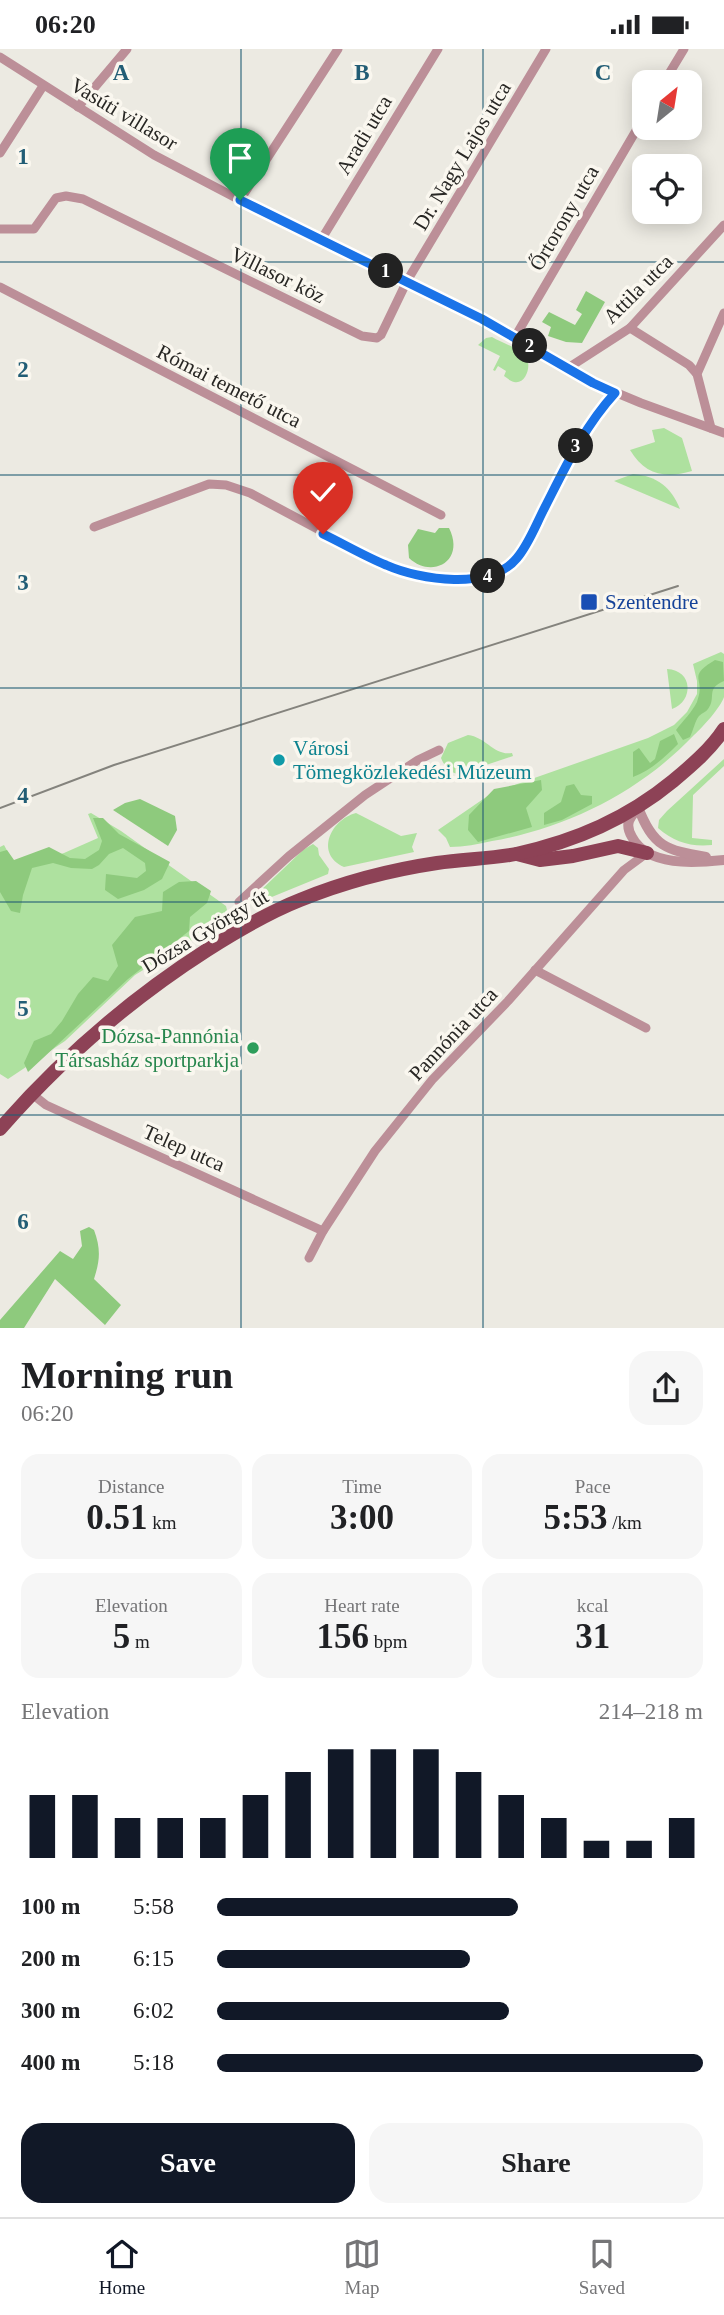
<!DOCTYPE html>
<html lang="en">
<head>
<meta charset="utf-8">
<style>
	body { margin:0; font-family:"Times New Roman",serif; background:#f6f6f6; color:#202124; height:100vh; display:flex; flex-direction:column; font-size:26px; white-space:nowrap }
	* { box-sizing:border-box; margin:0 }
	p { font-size:23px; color:#757577 }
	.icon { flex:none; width:38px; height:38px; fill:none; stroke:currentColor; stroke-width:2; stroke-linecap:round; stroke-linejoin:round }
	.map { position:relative; height:1279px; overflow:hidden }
	.sheet { display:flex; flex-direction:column; background:#fff; flex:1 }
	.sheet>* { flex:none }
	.needle { width:46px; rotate:30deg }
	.tools { position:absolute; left:632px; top:21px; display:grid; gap:14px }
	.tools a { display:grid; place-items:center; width:70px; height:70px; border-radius:14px; background:#fff; box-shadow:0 4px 18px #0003; font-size:35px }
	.pin { position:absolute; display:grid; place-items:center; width:60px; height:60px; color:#fff; margin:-72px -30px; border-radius:50% 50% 50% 0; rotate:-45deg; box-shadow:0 0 7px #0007 }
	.pin .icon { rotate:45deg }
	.km { position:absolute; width:35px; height:35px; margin:-18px; border-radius:50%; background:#222; color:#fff; font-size:19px; line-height:35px; text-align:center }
	.round { display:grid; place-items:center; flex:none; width:74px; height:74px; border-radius:21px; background:#f6f6f6 }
	.summary { display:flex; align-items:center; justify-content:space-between; height:119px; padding:0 21px }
	h1 { font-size:38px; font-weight:700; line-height:52px }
	.stats { display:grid; grid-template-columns:repeat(3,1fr); gap:10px; height:119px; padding:7px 21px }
	.stats div { display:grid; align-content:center; border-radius:18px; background:#f6f6f6; text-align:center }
	.stats b { font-size:35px; font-weight:700 }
	.stats small { font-size:19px; font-weight:400 }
	.stats p { font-size:19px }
	.chart { height:196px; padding:14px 21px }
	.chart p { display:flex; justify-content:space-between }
	.chart svg { width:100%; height:126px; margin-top:7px; stroke:#111827; stroke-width:6 }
	.cta { display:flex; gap:14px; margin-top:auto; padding:14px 21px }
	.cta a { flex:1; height:80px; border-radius:21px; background:#111827; color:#fff; font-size:28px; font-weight:700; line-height:80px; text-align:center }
	.cta a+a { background:#f6f6f6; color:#202124 }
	ul { padding:0 21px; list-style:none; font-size:23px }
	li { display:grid; grid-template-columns:112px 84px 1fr; align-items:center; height:52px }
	li i { height:18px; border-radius:9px; background:#111827 }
	.status { display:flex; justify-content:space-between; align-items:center; height:49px; padding:0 35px; background:#fff; direction:ltr }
	.status svg { height:19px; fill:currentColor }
	.tabs { display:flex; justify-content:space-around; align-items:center; height:98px; border-top:2px solid #e0e0e0; background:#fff; font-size:19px; color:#757577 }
	.tabs a { display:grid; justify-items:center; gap:4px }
	.tabs .active { color:#111827 }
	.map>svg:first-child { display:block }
	.green { fill:#aee19f }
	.forest { fill:#8eca7d }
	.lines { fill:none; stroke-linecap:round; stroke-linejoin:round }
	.minor { stroke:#bc8f98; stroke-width:9 }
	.tertiary { stroke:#bc8f98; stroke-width:10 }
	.primary { stroke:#8d4256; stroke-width:14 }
	.tram { stroke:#84837d; stroke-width:2 }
	.route-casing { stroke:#fff; stroke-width:14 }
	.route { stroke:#1a73e8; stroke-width:9 }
	.grid { fill:none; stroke:#225d75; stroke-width:2; stroke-opacity:0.55 }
	.transit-dot { fill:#1a4fb4; stroke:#faf7ef; stroke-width:2.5 }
	.culture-dot { fill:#0f9aa8; stroke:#faf7ef; stroke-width:2.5 }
	.leisure-dot { fill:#2e9e5b; stroke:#faf7ef; stroke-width:2.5 }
	.labels { text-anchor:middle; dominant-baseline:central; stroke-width:7; stroke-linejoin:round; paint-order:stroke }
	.street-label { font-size:21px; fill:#282724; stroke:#faf7ef }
	.transit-label { font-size:21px; fill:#164399; stroke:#faf7ef; text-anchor:start }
	.culture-label { font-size:21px; fill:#0d838f; stroke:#faf7ef; text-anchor:start }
	.leisure-label { font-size:21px; fill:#27864d; stroke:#faf7ef; text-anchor:end }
	.grid-label { font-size:23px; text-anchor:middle; font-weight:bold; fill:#225d75; stroke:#faf7ef; stroke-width:7; stroke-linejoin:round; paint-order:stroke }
</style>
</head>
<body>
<div class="status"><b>06:20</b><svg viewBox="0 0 49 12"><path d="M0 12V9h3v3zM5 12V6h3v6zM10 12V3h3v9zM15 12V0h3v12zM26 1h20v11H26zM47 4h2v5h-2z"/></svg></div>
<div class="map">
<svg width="724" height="1279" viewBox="0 0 724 1279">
	<rect width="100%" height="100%" fill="#eceae2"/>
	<g class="green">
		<path d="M 492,288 C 502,294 520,299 526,308 C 532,316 526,336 514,333 C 510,332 507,329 504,327 L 506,322 L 498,317 L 495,322 L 493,321 L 500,307 L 478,296 L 486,289 Z"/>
		<path d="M 664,379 L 682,389 L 692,422 C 665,430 645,426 630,401 L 655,393 L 652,381 Z"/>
		<path d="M 633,425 C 657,427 671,438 680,460 L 614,432 Z"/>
		<path d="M 721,603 L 724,605 C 724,616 724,638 724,648 C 720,659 703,678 694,686 C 641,742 568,779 492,792 C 478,795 464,798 450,798 L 446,789 L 438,781 L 492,744 L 648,689 L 674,676 L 687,663 L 697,645 L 697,632 L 693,615 Z"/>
		<path d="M 667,620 C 693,621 694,652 672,660 Z"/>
		<path d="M 468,686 C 486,688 494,707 512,704 L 513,707 L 483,717 L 485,724 C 466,728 449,729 441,709 L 448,694 Z"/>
		<path d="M 724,710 L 724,717 L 693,746 L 692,789 L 712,791 L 712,796 C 690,798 674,793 658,779 L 659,771 L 667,762 Z"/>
		<path d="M 91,764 L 121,782 L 226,857 L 228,865 L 223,872 L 135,926 L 65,992 L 8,1030 L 0,1025 L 0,798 L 4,796 L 17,820 L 64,804 L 98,789 L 88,765 Z"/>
		<path d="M 356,764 L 401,787 L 417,784 L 412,798 L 414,803 L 344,818 C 315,805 330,771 356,764 Z"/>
		<path d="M 313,795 L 318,799 L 319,806 L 329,820 L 328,825 L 262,852 L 256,851 L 258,844 L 303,801 Z"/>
	</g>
	<g class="forest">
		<path d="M 586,242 L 605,253 L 582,294 L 566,293 L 548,287 L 551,278 L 542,273 L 549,263 L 575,276 L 582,265 L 576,261 Z"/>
		<path d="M 439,479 L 449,479 C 466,513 431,530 409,509 L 408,496 L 418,480 L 435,484 Z"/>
		<path d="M 715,611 L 723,613 L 724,632 C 705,640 717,648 708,660 C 706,663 702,664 699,667 C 695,672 693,682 690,688 L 683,691 L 676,681 C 683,672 692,663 697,653 C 707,628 685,629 715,611 Z"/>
		<path d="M 674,685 L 678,695 C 664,709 651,721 633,728 L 633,703 L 639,699 L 650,714 L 655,710 L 660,692 Z"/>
		<path d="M 541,731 L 542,741 L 526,759 L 532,778 L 478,793 L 468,781 L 469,766 L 494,740 Z"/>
		<path d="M 574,735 L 581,746 L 592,747 L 592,755 L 562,771 L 544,776 L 544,764 L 561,753 L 566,737 Z"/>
		<path d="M 140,750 L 175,767 L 177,781 L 168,797 L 113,761 L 125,754 Z"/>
		<path d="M 93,769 L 103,769 L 119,785 L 170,813 L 162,830 L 144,841 L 118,850 L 105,841 L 106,825 L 137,829 L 146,822 L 145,814 L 123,799 L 109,805 L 99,816 L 92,820 L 71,819 L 53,814 L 32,819 L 23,846 L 20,864 L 11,862 L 0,843 L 0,803 L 7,801 L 14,811 L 49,798 L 70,809 L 85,810 L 99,801 L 102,792 Z"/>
		<path d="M 196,832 L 211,842 L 207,854 L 190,868 L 189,882 L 128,930 L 28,1023 L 24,1014 L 34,992 L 51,985 L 62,972 L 78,945 L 93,928 L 108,932 L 118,917 L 112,896 L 135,868 L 162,862 L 163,843 L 179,833 Z"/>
		<path d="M 89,1178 L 94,1181 C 101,1200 100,1211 94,1230 L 121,1256 L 105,1276 L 55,1230 L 24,1279 L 0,1279 L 0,1271 L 60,1202 L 73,1210 L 82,1197 L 80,1182 Z"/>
	</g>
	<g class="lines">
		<g class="minor">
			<path d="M 0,8 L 154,106 L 240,151 L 482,270 L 593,334 L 641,354 L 724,384"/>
			<path d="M 664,33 L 684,0"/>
			<path d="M 78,58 L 127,0"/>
			<path d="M 0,104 L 43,37"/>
			<path d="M 240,151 L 338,0"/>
			<path d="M 0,180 L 34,180 L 56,149 L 66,147 L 83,150 L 362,287 L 377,289 L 381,286 L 407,232 L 546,0"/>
			<path d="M 321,191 L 438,0"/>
			<path d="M 0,238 L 441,466"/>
			<path d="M 630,279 L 689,316 L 697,325"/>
			<path d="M 515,288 L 644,68"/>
			<path d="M 568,319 L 630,279 L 724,176"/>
			<path d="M 711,379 L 697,325 L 724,264"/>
			<path d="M 94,478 L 209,435 L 226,436 L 250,444 L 387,517 C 419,527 471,539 502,523 C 525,511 565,417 580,390 C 589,374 602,358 615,344"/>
			<path d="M 248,875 L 239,853 L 289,807 L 365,746 L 418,711 L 439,701"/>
			<path d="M 535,921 L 646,979"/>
			<path d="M 32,1045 L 46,1056 L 323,1182"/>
			<path d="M 309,1209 L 323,1182 L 375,1102 L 432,1031 L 508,952 L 624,821 L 647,804"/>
		</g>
		<g class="tertiary">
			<path d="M 638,758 C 636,762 631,767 629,772 C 627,778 629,783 632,788 C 648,818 695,814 724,811"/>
			<path d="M 638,758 C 653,798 666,801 706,808"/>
		</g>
		<g class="primary">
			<path d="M 517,805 L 540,811 L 573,807 L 618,797 L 647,804"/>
			<path d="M 0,1080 C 61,1010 129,951 207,901 C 237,882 267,864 300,851 C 344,833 390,821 437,814 C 463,810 490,810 516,805 C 573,793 628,769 673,732 C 691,717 711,700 724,680"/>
		</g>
		<path class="tram" d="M 0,759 L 114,716 L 678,537"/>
	</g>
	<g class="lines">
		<g class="route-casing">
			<path id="route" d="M 240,151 L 482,270 L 593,334 L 615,344 C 583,379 564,421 543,462 C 535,478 528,496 517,509 C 490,542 420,531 386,516 C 364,507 344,495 323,485"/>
		</g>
		<use href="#route" class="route"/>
	</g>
	<path class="grid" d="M 241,0 L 241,1279M 483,0 L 483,1279M 0,213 L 724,213M 0,426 L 724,426M 0,639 L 724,639M 0,853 L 724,853M 0,1066 L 724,1066"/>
	<rect class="transit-dot" x="580" y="544" width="18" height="18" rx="3.5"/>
	<circle class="culture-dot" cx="279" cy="711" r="7"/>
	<circle class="leisure-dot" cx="253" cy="999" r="7"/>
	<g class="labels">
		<g class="street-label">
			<text transform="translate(124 65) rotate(31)">Vasúti villasor</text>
			<text transform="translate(364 86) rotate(-59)">Aradi utca</text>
			<text transform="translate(462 107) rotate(-59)">Dr. Nagy Lajos utca</text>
			<text transform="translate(564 169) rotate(-60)">Őrtorony utca</text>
			<text transform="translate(278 226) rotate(26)">Villasor köz</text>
			<text transform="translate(638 240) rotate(-45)">Attila utca</text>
			<text transform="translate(229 337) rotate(27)">Római temető utca</text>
			<text transform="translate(205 882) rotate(-31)">Dózsa György út</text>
			<text transform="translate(453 985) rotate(-47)">Pannónia utca</text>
			<text transform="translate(184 1099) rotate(24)">Telep utca</text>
		</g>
		<g class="transit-label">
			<text x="605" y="553">Szentendre</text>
		</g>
		<g class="culture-label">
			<text x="293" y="699">Városi<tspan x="293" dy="24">Tömegközlekedési Múzeum</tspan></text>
		</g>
		<g class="leisure-label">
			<text x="239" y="987">Dózsa-Pannónia<tspan x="239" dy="24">Társasház sportparkja</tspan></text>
		</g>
	</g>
	<g class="grid-label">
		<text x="121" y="31">A</text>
		<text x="362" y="31">B</text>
		<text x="603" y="31">C</text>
		<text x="23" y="115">1</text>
		<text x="23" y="328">2</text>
		<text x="23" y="541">3</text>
		<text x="23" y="754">4</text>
		<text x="23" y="967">5</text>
		<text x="23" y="1180">6</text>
	</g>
</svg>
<div class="tools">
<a><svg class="needle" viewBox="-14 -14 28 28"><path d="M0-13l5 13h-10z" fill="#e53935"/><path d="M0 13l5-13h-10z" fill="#757577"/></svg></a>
<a><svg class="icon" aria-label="locate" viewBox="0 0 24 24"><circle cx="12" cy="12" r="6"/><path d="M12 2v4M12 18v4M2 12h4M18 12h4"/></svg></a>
</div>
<div class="pin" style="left:240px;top:151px;background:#1e9e55"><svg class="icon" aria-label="arrive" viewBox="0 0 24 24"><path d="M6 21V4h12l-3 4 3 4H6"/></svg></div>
<div class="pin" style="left:323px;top:485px;background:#d93025"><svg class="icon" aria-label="check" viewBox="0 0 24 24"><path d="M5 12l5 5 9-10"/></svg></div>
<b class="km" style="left:386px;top:222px">1</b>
<b class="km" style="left:530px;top:297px">2</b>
<b class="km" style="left:576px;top:397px">3</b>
<b class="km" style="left:488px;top:527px">4</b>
</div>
<section class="sheet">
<div class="summary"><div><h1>Morning run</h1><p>06:20</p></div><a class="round"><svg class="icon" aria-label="share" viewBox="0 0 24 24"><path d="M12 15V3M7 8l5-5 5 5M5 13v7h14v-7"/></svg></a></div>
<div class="stats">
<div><p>Distance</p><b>0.51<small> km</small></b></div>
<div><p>Time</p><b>3:00</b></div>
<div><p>Pace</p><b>5:53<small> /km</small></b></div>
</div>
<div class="stats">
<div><p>Elevation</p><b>5<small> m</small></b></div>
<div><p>Heart rate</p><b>156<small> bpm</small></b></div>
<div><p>kcal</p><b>31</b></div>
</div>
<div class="chart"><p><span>Elevation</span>214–218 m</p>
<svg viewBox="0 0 160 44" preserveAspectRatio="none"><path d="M5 44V22M15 44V22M25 44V30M35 44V30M45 44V30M55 44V22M65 44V14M75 44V6M85 44V6M95 44V6M105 44V14M115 44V22M125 44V30M135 44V38M145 44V38M155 44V30"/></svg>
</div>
<ul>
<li><b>100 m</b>5:58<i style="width:62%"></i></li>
<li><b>200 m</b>6:15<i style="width:52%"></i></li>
<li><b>300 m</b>6:02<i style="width:60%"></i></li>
<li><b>400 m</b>5:18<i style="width:100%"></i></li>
</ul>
<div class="cta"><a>Save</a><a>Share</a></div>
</section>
<nav class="tabs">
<a class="active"><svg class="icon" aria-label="home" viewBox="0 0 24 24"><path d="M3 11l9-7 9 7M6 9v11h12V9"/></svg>Home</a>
<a><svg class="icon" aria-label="map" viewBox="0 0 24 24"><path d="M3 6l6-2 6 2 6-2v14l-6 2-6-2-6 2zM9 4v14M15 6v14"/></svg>Map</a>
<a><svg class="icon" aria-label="saved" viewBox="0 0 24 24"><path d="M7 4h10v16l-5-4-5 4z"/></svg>Saved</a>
</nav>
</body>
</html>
